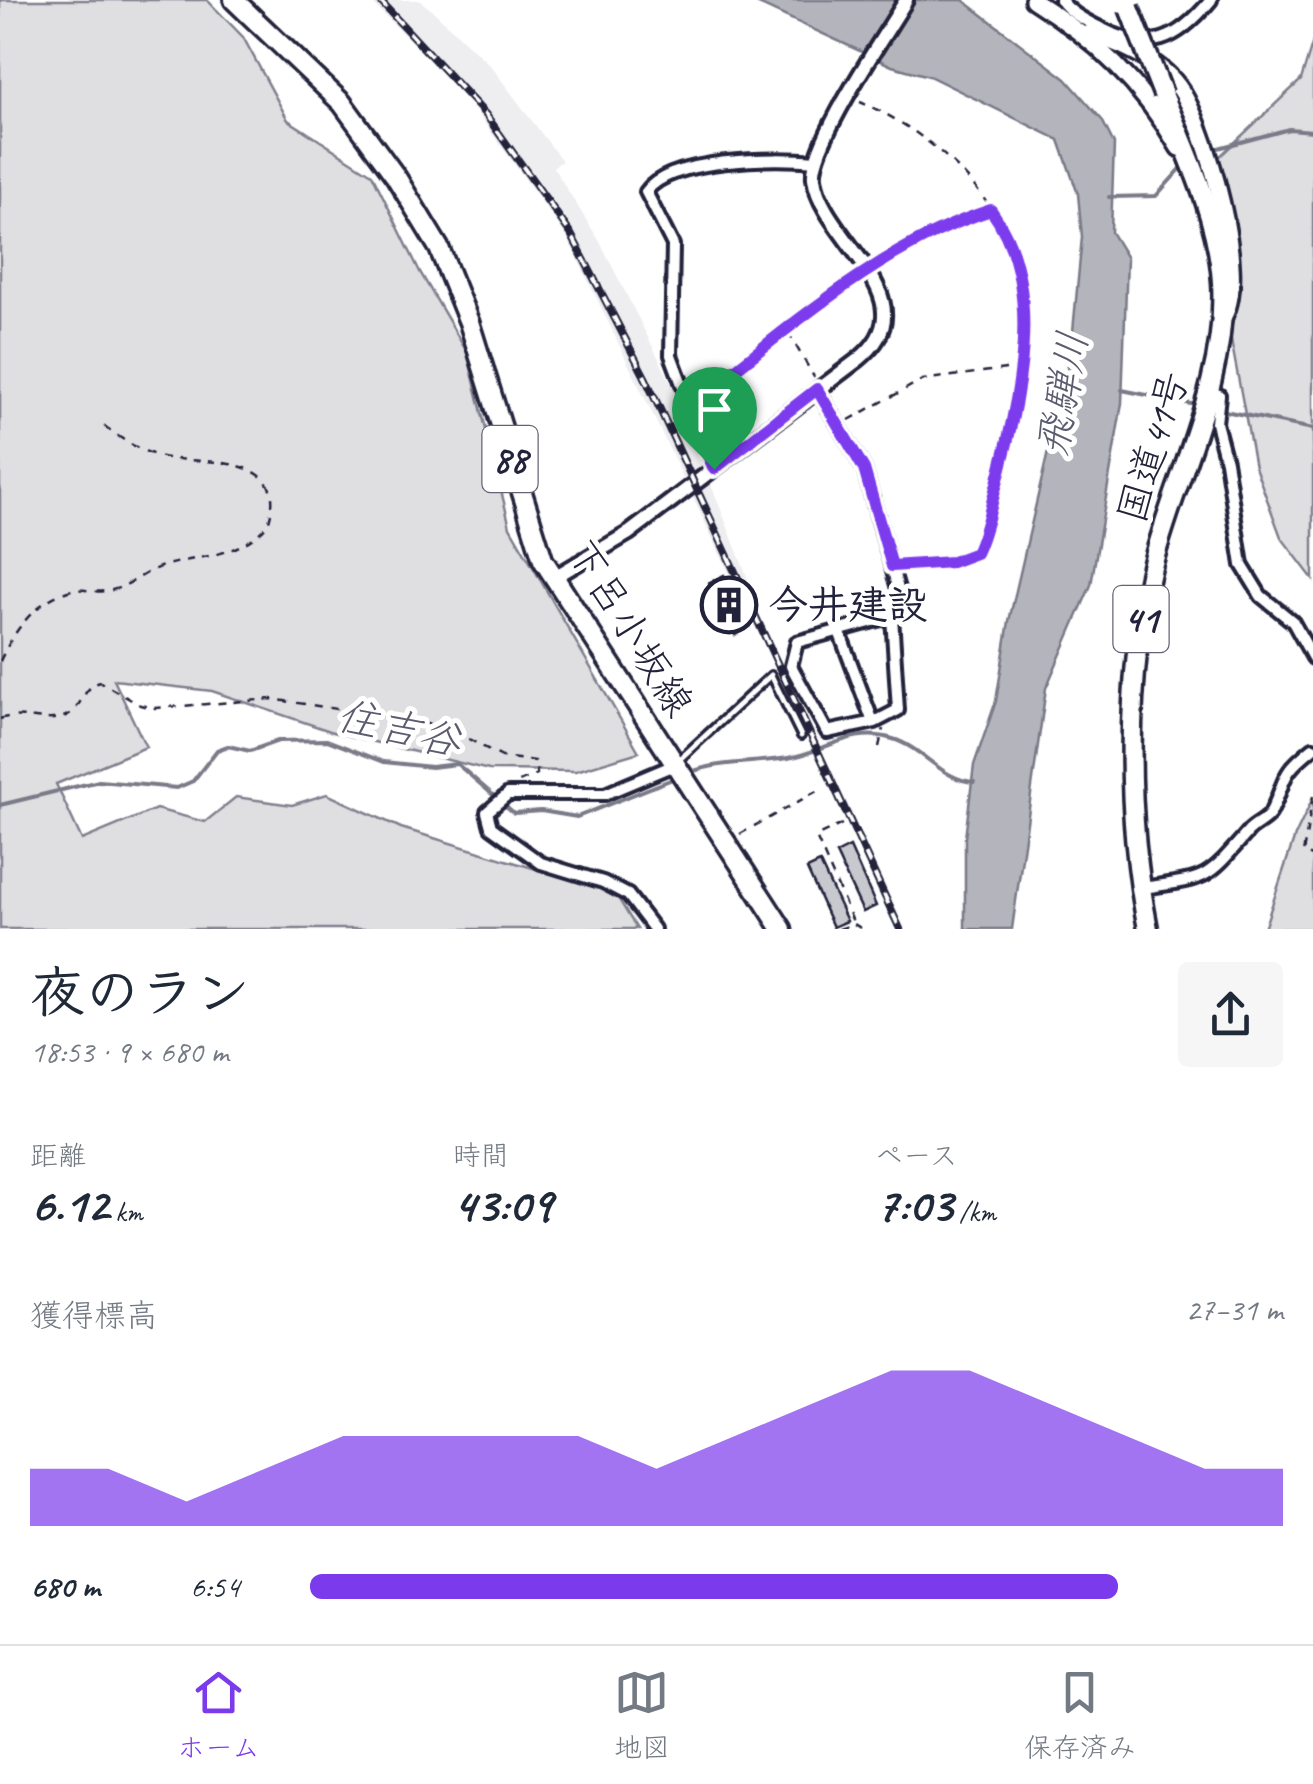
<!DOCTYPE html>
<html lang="ja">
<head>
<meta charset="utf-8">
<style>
	body { margin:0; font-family:Caveat,"Klee One",sans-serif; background:#f6f6f7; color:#1f2937; height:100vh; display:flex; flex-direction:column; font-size:38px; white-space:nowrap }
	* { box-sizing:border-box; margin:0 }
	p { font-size:32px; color:#747a83 }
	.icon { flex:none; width:55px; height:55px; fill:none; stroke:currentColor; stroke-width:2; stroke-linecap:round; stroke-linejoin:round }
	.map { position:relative; height:929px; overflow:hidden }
	.drawer { display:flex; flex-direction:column; background:#fff; flex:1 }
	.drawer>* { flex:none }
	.pin { position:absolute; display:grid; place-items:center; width:85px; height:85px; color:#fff; margin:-102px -42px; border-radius:50% 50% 50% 0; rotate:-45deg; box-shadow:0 0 10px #0007 }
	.pin .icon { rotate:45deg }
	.round { display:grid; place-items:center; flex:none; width:105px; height:105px; border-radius:10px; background:#f6f6f7 }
	.summary { display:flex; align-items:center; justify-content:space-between; height:170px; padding:0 30px }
	h1 { font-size:55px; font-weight:600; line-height:75px }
	.metrics { display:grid; grid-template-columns:repeat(3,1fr); gap:15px; height:170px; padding:10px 30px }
	.metrics div { display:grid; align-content:center }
	.metrics b { font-size:50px; font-weight:600 }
	.metrics small { font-size:28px; font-weight:400 }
	.metrics p { font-size:28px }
	.chart { height:280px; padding:20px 30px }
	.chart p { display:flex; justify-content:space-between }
	.chart svg { width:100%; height:180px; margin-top:10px; fill:#7c3aed; opacity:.7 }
	ul { padding:0 30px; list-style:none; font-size:32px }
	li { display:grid; grid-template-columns:160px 120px 1fr; align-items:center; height:75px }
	li i { height:25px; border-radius:12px; background:#7c3aed }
	.menu { display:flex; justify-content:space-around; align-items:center; height:140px; border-top:2px solid #e0e1e3; background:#fff; font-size:28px; color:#747a83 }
	.menu a { display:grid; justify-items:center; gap:5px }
	.menu .current { color:#7c3aed }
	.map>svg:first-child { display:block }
	.built { fill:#eeeef1 }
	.green { fill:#dfdfe2; stroke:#80808e; stroke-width:2.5 }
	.water { fill:#b4b4bc; stroke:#7a7a88; stroke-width:2.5 }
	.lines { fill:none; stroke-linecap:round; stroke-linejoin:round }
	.stream { stroke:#7a7a88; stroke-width:4 }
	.building { fill:#c8c8cf; stroke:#22223b; stroke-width:2.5 }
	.service-casing { stroke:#22223b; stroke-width:12 }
	.minor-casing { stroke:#22223b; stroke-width:18 }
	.tertiary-casing { stroke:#22223b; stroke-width:20 }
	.secondary-casing { stroke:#22223b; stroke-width:22 }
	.primary-casing { stroke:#22223b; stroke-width:25 }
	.trunk-casing { stroke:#22223b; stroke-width:25 }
	.path { stroke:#22223b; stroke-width:2.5; stroke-dasharray:8 8; stroke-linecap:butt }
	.service { stroke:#fff; stroke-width:5 }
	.minor { stroke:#fff; stroke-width:10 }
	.tertiary { stroke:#fff; stroke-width:12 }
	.secondary { stroke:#fff; stroke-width:15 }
	.primary { stroke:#fff; stroke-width:18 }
	.trunk { stroke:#fff; stroke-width:18 }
	.rail-casing { stroke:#22223b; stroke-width:8 }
	.rail { stroke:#fff; stroke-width:4; stroke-dasharray:11; stroke-linecap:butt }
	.trunk-bridge-casing { stroke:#22223b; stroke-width:25; stroke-linecap:butt }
	.trunk-bridge { stroke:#fff; stroke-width:18 }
	.route-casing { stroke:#fff; stroke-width:20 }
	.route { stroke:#7c3aed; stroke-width:12 }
	.labels { text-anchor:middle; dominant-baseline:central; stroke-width:10; stroke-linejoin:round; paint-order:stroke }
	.shield { fill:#fff; stroke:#646476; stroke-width:2.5 }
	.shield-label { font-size:38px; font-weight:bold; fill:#22223b }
	.street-label { font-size:40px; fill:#22223b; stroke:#fff }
	.poi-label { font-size:40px; font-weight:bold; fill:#22223b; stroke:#fff; text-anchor:start }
	.water-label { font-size:42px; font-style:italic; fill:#5c5c6f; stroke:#fff }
</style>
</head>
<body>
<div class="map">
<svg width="1313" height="929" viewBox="0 0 1313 929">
	<rect width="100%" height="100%" fill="#fff"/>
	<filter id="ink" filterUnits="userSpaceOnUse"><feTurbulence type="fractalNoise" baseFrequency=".01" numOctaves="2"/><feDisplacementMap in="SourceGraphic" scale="20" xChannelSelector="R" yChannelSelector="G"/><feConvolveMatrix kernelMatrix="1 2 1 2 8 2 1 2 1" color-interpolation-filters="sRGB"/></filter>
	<g filter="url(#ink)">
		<path class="built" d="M 369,0 L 419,0 L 433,11 L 491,66 L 562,161 L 553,167 L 600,242 L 673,387 L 757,602 L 746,608 L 567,237 L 462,92 Z"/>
		<g class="green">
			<path d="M 0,0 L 207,0 L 243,37 L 288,120 L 372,174 L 420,272 L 467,352 L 510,527 L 639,752 L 576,771 L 489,770 L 333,732 L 212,691 L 114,680 L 146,747 L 56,784 L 82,840 L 156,809 L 205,822 L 236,797 L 292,805 L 327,794 L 401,828 L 615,893 L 637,929 L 0,929 Z"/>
			<path d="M 1313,41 L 1313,579 L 1281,537 L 1255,467 L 1200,175 L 1301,80 Z"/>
			<path d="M 1313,798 L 1313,929 L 1264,929 L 1295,836 Z"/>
		</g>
		<path class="water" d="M 750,0 L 963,0 L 1066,79 L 1102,120 L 1114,144 L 1111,232 L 1127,258 L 1122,403 L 1091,585 L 1046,688 L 1012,929 L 965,929 L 965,838 L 974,765 L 996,701 L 1009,621 L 1071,352 L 1082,237 L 1078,194 L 1059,140 L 929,76 L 892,66 Z"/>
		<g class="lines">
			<g class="stream">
				<path d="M 1211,150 L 1289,129 L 1313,131"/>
				<path d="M 1109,197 L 1156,196 L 1185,164"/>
				<path d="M 1122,390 L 1201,406"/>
				<path d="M 1220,410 L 1313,429"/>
				<path d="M 688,773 C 722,760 753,764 788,758 C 826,752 852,726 893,739 C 923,748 943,781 974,782"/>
				<path d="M 0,805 L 99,781 L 177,788 L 193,781 L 217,750 L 228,746 L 250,751 L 278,741 L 327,740 L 384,762 L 431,767 L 457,764 L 514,813 L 541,811 L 577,817 L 675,778"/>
			</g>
		</g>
		<g class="building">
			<path d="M 724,575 L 749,627 L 735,635 L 709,583 Z"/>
			<path d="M 850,847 L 876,906 L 863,912 L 836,854 Z"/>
			<path d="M 820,863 L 847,921 L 833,927 L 807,869 Z"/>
		</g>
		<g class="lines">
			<g class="service-casing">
				<path id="service" d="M 680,759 L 771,675 L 801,736"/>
			</g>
			<g class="minor-casing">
				<g id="minor">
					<path d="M 1061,0 C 1070,13 1085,20 1100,28 C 1150,54 1177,41 1211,0"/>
					<path d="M 817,389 L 864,469 L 902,603 L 897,614 L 892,616 L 797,642 L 791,666 L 827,732 L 875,722 L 898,710 L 892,616"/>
					<path d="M 1208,391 L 1219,395 L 1216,423 L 1226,461 L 1242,565 L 1261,596 L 1293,622 L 1313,658"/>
					<path d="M 714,469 L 671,355 L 673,245 L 646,192 C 668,158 777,157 815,161"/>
					<path d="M 839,631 L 873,722"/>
					<path d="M 1143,888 C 1209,878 1205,881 1248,832 C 1255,824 1267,821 1271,812 C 1288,777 1278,776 1313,748"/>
					<path d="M 654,929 L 628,895 L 603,882 L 541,863 L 491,827 L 487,812 L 508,794 L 605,794 L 674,765"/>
				</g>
			</g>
			<g class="tertiary-casing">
				<path id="tertiary" d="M 553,578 L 629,533 L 859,359 C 933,299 821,239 814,178 C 810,144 886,34 906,0"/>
			</g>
			<g class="secondary-casing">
				<g id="secondary">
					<path d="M 1033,0 C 1095,39 1142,84 1179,148"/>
					<path d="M 1086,34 C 1116,41 1158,59 1178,86 C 1206,124 1251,279 1222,319"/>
				</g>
			</g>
			<g class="primary-casing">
				<path id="primary" d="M 234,0 L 342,103 L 396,177 L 439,248 L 469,322 L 543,560 L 782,929"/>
			</g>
			<g class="trunk-casing">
				<path id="trunk" d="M 1148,929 C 1126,818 1125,677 1152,567 C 1176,473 1228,381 1222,282 C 1218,217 1187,154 1163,94"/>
			</g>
			<g class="path">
				<path d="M 881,265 L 916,241 L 989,210"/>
				<path d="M 788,332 L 814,377"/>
				<path d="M 700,398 L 857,279"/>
				<path d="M 849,420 L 922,380 L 1021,367 C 1021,336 1023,304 1018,274 C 1004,198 929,130 860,102"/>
				<path d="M 902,565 L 952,562 L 976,553 L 1011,432 L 1020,368"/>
				<path d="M 0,661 C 14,631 34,602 68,591 C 81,587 94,593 106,591 C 127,589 143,572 163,566 C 202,555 240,557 268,524 C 292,454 208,464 168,458 C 142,454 120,438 100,423"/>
				<path d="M 0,719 C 22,711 46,725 66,716 C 83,708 81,688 100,682 L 140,705 L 155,708 L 272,699 L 421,722 L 454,731 L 502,757 L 535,761 L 537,774 L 519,782"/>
				<path d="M 879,747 L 883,729"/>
				<path d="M 1313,796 L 1303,853 L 1313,856"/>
				<path d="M 842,824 L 816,837 L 854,924"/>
				<path d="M 740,834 L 817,791"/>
				<path d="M 839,929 L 854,924 L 862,929"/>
			</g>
			<use href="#service" class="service"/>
			<use href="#minor" class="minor"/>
			<use href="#tertiary" class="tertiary"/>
			<use href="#secondary" class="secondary"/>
			<use href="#primary" class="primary"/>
			<use href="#trunk" class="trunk"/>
			<g class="rail-casing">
				<path id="rail" d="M 379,0 L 486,115 L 571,234 L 645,377 L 900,929"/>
			</g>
			<use href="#rail" class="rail"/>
			<g class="trunk-bridge-casing">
				<path id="trunk-bridge" d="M 1129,8 L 1163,94"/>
			</g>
			<use href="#trunk-bridge" class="trunk-bridge"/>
		</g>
	</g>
	<g class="lines" filter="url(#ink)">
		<g class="route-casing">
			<path id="route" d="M 991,210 C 1047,286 1018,403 996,487 C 990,509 986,533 976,553 L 952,562 L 892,566 L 864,469 L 817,389 L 714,469 L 687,407 C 782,335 876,247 991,210 Z"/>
		</g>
		<use href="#route" class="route"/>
	</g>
	<defs>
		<g id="building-ring" transform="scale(2.875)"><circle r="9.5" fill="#fff" stroke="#22223b" stroke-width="1.5"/><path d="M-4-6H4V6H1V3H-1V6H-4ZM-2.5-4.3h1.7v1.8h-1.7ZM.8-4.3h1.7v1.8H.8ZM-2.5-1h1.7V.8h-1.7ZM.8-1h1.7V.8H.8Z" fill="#22223b"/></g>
	</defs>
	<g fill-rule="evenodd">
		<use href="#building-ring" x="729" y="605"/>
	</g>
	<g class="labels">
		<g class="shield">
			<rect x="482.5" y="426" width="55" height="66" rx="8"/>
			<rect x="1113.5" y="586" width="55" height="66" rx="8"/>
		</g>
		<g class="shield-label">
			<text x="510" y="459">88</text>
			<text x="1141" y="619">41</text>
		</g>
		<g class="street-label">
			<text transform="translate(1153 447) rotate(-73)">国道41号</text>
			<text transform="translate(630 628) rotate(58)">下呂小坂線</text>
		</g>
		<g class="poi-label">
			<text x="768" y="605">今井建設</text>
		</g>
		<g class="water-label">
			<text transform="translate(1063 394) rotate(-80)">飛騨川</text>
			<text transform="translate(399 729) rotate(13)">住吉谷</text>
		</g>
	</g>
</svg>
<div class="pin" style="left:714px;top:469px;background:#1e9e55"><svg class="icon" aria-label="arrive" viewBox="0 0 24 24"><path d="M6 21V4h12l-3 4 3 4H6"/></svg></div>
</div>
<section class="drawer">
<div class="summary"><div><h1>夜のラン</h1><p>18:53 · 9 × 680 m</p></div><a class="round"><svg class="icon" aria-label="share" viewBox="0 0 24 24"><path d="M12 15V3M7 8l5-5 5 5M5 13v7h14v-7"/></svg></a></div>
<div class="metrics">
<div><p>距離</p><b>6.12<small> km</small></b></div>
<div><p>時間</p><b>43:09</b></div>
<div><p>ペース</p><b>7:03<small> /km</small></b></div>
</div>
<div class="chart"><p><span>獲得標高</span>27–31 m</p>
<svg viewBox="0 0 160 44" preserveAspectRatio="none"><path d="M0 44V30L10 30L20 38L30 30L40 22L50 22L60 22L70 22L80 30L90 22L100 14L110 6L120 6L130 14L140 22L150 30L160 30V44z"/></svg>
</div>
<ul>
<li><b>680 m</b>6:54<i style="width:83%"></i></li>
</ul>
</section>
<nav class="menu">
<a class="current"><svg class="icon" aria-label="home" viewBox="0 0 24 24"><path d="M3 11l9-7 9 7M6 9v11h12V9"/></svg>ホーム</a>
<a><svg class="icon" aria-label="map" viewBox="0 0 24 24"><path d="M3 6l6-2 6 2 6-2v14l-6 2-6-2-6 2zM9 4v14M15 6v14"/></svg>地図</a>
<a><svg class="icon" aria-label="saved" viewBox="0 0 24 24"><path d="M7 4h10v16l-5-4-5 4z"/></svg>保存済み</a>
</nav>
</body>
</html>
